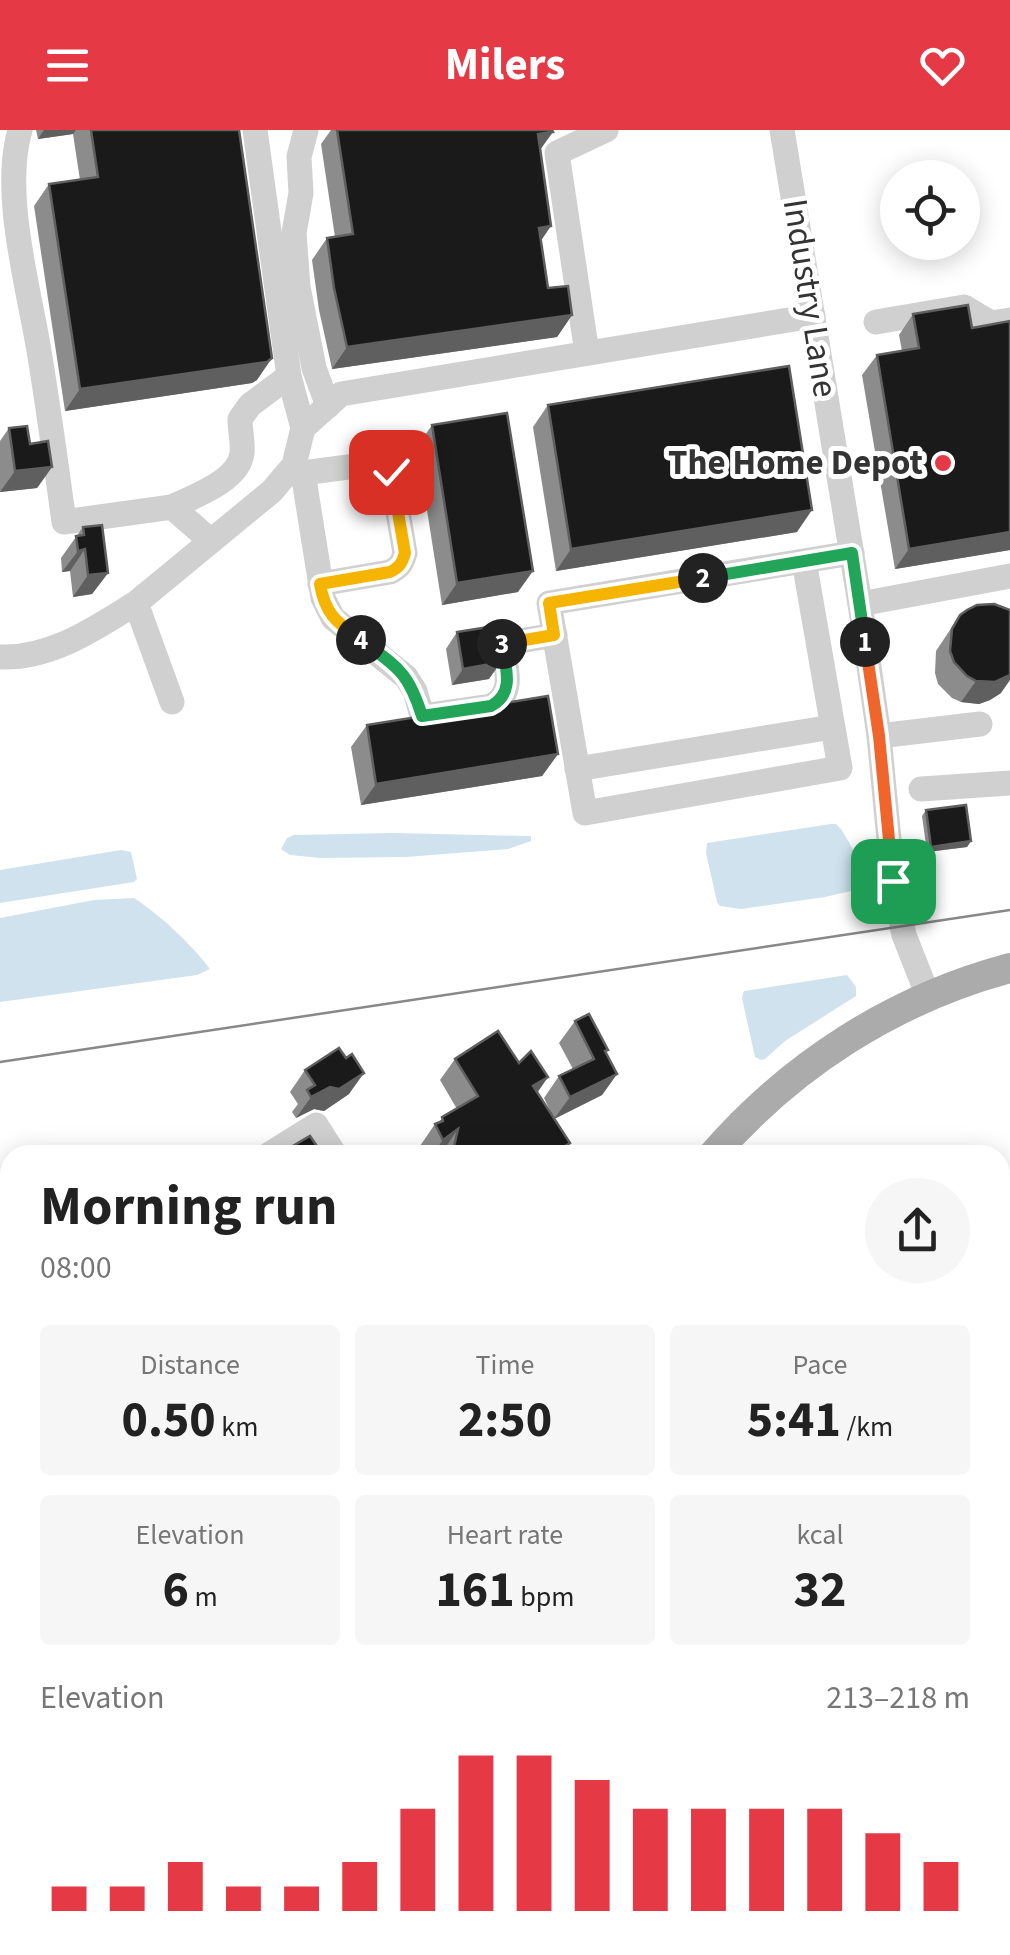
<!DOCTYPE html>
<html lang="en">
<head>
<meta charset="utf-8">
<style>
	body { margin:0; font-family:"Source Sans 3",sans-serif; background:#f6f6f6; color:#222; height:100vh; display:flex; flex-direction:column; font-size:38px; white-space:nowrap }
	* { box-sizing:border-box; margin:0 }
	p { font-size:32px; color:#767676 }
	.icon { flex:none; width:55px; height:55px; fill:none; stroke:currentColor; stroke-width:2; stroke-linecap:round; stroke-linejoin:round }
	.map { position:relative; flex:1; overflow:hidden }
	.sheet { position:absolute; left:0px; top:1015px; width:1010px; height:810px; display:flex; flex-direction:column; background:#fff; border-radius:30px 30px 0 0; box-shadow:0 5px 25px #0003 }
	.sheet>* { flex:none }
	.buttons { position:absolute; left:880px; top:30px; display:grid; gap:20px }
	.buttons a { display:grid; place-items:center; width:100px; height:100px; border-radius:50%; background:#fff; box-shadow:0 5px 25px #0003; font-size:50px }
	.pin { position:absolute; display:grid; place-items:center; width:85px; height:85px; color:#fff; margin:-42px; border-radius:20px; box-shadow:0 5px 15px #0006 }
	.km { position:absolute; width:50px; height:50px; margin:-25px; border-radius:50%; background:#222; color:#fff; font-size:28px; line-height:50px; text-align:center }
	.round { display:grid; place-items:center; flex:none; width:105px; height:105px; border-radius:52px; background:#f6f6f6 }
	.overview { display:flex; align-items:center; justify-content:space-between; height:170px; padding:0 40px }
	h1 { font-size:55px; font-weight:700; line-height:75px }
	.figures { display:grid; grid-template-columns:repeat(3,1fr); gap:15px; height:170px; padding:10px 40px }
	.figures div { display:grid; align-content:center; border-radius:10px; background:#f6f6f6; text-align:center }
	.figures b { font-size:50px; font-weight:700 }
	.figures small { font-size:28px; font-weight:400 }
	.figures p { font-size:28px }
	.chart { height:280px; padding:20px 40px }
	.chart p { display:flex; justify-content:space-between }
	.chart svg { width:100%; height:180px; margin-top:10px; stroke:#e63946; stroke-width:6 }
	header { display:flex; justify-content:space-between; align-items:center; height:130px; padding:0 40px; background:#e63946; color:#fff; font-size:45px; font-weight:700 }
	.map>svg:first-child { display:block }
	.water { fill:#cfe2ee }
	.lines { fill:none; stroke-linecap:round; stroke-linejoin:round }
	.path { stroke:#cdcdcd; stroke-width:2.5; stroke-dasharray:5 5; stroke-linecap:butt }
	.minor { stroke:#d0d0d0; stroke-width:25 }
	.major { stroke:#ababab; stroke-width:30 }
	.tram { stroke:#888; stroke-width:2.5 }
	.wall { fill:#8c8c8c }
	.shaded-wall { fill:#5f5f5f }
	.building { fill:#1a1a1a; stroke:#5f5f5f; stroke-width:2.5 }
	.split-1-casing { stroke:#fff; stroke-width:20 }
	.split-2-casing { stroke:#fff; stroke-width:20 }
	.split-3-casing { stroke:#fff; stroke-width:20 }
	.split-4-casing { stroke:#fff; stroke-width:20 }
	.split-5-casing { stroke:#fff; stroke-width:20 }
	.split-1 { stroke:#f0652b; stroke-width:12 }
	.split-2 { stroke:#22a559; stroke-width:12 }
	.split-3 { stroke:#f5b400; stroke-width:12 }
	.split-4 { stroke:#22a559; stroke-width:12 }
	.split-5 { stroke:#f5b400; stroke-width:12 }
	.poi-dot { fill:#e63946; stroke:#fff; stroke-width:4 }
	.labels { text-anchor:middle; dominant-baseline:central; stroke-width:10; stroke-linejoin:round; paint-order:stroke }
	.street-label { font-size:35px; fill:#333; stroke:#fff }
	.poi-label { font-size:35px; font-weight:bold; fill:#333; stroke:#fff; text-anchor:end }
</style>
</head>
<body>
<header><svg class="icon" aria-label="menu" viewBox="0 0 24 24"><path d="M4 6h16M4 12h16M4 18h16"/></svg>Milers<svg class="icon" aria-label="heart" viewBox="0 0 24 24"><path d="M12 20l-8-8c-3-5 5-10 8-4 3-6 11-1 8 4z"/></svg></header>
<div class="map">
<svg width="1010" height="1825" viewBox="0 0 1010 1825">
	<rect width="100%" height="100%" fill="#fff"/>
	<g class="water">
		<path d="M 831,694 L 836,694 L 841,699 C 852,717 866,738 860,759 L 825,767 L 741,779 L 720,776 L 717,772 L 706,723 L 707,713 Z"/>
		<path d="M 394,703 L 526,706 L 531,706 L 531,711 L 508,719 L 406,727 L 321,728 L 290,725 L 281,719 L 287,708 L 294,705 Z"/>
		<path d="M 121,720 L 131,722 L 137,749 L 134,752 L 0,773 L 0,740 Z"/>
		<path d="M 134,768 C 160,785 191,814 210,839 L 197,845 L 0,872 L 0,788 L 94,770 Z"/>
		<path d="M 847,845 L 856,857 L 856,866 L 785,911 L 765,929 L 761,930 L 755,927 L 742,868 L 744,861 Z"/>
	</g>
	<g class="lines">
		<g class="path">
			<path d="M 1000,1417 L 1010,1417"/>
			<path d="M 1000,1480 L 1010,1486"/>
		</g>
		<g class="minor">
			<path d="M 20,0 C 2,62 27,151 38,215 C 48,274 56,333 64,392 L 172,377 L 211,411"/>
			<path d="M 306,0 L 299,27 L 301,63 L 294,103 L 298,157 L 314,238 L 328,276"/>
			<path d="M 782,0 L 860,474 L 879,606 L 893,751 L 904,805 L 928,866"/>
			<path d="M 876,192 L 964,177 L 991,193 L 1010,190"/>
			<path d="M 587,223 L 557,23 L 606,0"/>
			<path d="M 303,298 L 341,264 L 813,186"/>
			<path d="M 294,335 L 303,343 L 323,468 L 333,488 L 406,547 L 415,561 L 422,586 L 491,576 C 516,564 506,537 502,514 L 555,505"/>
			<path d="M 303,343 L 378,333 L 391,342 L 405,423 C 402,433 400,437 390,442 L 320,454"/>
			<path d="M 172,377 C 194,366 239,351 242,323 C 243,312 240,300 240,289 L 250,275 L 289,246"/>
			<path d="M 804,431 L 840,638 L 585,683 L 549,473 L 852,423"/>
			<path d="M 860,474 L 1010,446"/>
			<path d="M 0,527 C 51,529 94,499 136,473"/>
			<path d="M 172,572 L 136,473 L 272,361 L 294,335 L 303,298 L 289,246 L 255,0"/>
			<path d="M 879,606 L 980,594"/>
			<path d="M 577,639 L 832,597"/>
			<path d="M 921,659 L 1010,653"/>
			<path d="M 268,1025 L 316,995 L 335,1025"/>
			<path d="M 1000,1164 L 1010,1134"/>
			<path d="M 1008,1825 L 1010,1821"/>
		</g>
		<g class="major">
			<path d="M 713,1025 C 791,935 894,869 1010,838"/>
			<path d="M 0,1492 L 10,1487"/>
		</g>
		<path class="tram" d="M 0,932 L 1010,780"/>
	</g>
	<g class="wall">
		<path d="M 36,0 L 239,0 L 257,250 L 252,253 L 65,281 L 34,76 L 49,54 L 80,50 L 73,4 L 38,9 Z"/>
		<path d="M 331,0 L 552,0 L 540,20 L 541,112 L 548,158 L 572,185 L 557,207 L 332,239 L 319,180 L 312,130 L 327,108 L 335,107 L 321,14 Z"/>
		<path d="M 913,184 L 972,198 L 1010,191 L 1010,420 L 895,439 L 862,245 L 877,225 L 902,221 L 899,205 Z"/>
		<path d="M 548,275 L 797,402 L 556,441 L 533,297 Z"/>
		<path d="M 432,295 L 518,462 L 442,475 L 417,317 Z"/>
		<path d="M 9,298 L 52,337 L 37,358 L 0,362 L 0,311 Z"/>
		<path d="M 83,397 L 108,443 L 92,464 L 73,467 L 70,441 L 62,442 L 61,428 Z"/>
		<path d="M 960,485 L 1001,563 L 990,570 L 979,574 L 961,572 L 952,568 L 938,554 L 935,543 L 936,521 Z"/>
		<path d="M 457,502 L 489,549 L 452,555 L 446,519 Z"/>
		<path d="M 367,595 L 558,624 L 542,646 L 361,675 L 351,617 Z"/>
		<path d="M 926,680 L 971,711 L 967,717 L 927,722 L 922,686 Z"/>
		<path d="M 575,891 L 606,923 L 617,944 L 602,965 L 554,989 L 544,968 L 559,946 L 573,939 L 559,913 Z"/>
		<path d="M 455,929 L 519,933 L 548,947 L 537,962 L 570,1013 L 561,1025 L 442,1025 L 443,1021 L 437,1025 L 424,1025 L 420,1016 L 435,994 L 457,979 L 440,950 Z"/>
		<path d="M 305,940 L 349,964 L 324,981 L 314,979 L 296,988 L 292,982 L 298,974 L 290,962 Z"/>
		<path d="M 370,1815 L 428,1815 L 421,1825 L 374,1825 Z"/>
	</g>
	<g class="shaded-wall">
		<path d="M 44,0 L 76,0 L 73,4 L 38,9 Z"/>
		<path d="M 553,2 L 537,24 L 538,4 Z"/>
		<path d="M 551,96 L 536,118 L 539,98 Z"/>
		<path d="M 572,185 L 557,207 L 332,239 L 347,217 Z"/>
		<path d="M 272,228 L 257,250 L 252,253 L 65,281 L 80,259 Z"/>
		<path d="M 52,337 L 37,358 L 0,362 L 15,341 Z"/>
		<path d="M 812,380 L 797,402 L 556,441 L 571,419 Z"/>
		<path d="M 1010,402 L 1010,420 L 895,439 L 909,419 Z"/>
		<path d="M 85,419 L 70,441 L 62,442 L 78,421 Z"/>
		<path d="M 533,441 L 518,462 L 442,475 L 457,453 Z"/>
		<path d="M 108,443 L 92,464 L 73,467 L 88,445 Z"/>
		<path d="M 501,532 L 489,549 L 452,555 L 463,539 Z"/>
		<path d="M 1010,545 L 1010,550 L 1001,563 L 990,570 L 979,574 L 961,572 L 976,551 Z"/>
		<path d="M 558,624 L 542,646 L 361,675 L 376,654 Z"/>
		<path d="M 971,711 L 967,717 L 927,722 L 931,717 Z"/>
		<path d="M 364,943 L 349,964 L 324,981 L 314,979 L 296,988 L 311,967 Z"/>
		<path d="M 617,944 L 602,965 L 554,989 L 570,967 Z"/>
		<path d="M 548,947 L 533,969 L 533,956 Z"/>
		<path d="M 458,999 L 443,1021 L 437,1025 L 432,1025 L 443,1010 Z"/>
		<path d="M 570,1013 L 561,1025 L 550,1025 Z"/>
		<path d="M 408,1815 L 428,1815 L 421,1825 L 393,1825 L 396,1820 Z"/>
	</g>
	<g class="building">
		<path d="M 91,0 L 239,0 L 272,228 L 267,232 L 80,259 L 49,54 L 98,47 Z"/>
		<path d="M 337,0 L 552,0 L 553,2 L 538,4 L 551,96 L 539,98 L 548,158 L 568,156 L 572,185 L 347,217 L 334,158 L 327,108 L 353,104 Z"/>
		<path d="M 968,175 L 972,198 L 1010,191 L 1010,402 L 909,419 L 877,225 L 919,218 L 913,184 Z"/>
		<path d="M 789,236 L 812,380 L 571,419 L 548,275 Z"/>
		<path d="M 507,283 L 533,441 L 457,453 L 432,295 Z"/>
		<path d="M 27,296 L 30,314 L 48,311 L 52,337 L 15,341 L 9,298 Z"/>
		<path d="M 102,395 L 108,443 L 88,445 L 85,419 L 78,421 L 76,406 L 84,405 L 83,397 Z"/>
		<path d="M 994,474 L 1010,480 L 1010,545 L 995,552 L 976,551 L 967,546 L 954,532 L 950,521 L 952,499 L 960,485 L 967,480 L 977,475 Z"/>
		<path d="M 495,496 L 501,532 L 463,539 L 457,502 Z"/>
		<path d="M 548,566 L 558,624 L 376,654 L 367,595 Z"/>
		<path d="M 966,675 L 971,711 L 931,717 L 926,680 Z"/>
		<path d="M 589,884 L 608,920 L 605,921 L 617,944 L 570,967 L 559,946 L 594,929 L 575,891 Z"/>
		<path d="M 498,901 L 519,933 L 531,921 L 548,947 L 533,956 L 570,1013 L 550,1025 L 452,1025 L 458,999 L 443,1010 L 435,994 L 443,991 L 442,987 L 478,966 L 455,929 Z"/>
		<path d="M 339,918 L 346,928 L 352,924 L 364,943 L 339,959 L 330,957 L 311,967 L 307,960 L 315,955 L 305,940 Z"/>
		<path d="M 310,1006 L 323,1025 L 281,1025 L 276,1018 L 283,1019 L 291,1017 Z"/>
		<path d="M 394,1815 L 408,1815 L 396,1820 Z"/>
	</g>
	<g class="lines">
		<g class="split-1-casing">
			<path id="split-1" d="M 865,512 L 879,606 L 893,751"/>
		</g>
		<g class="split-2-casing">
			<path id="split-2" d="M 703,448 L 852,423 L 865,512"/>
		</g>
		<g class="split-3-casing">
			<path id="split-3" d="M 502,514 L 554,505 L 549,473 L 703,448"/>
		</g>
		<g class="split-4-casing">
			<path id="split-4" d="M 361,510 C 397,537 408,541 422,586 L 491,576 C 516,563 505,536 502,514"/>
		</g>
		<g class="split-5-casing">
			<path id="split-5" d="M 361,510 C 338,493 325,485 320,454 L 390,442 C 400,437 402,433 405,423 L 391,342"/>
		</g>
		<use href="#split-1" class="split-1"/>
		<use href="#split-2" class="split-2"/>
		<use href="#split-3" class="split-3"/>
		<use href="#split-4" class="split-4"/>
		<use href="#split-5" class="split-5"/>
	</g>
	<circle class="poi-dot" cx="943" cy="333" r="10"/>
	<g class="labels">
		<g class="street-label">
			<text transform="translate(810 168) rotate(81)">Industry Lane</text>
		</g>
		<g class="poi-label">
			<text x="923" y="333">The Home Depot</text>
		</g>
	</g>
</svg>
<div class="buttons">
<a><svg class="icon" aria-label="locate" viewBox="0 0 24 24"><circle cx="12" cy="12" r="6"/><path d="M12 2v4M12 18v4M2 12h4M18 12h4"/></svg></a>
</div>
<div class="pin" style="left:893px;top:751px;background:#1e9e55"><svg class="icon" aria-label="arrive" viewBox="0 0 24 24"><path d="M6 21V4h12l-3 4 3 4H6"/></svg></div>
<div class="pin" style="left:391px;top:342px;background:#d93025"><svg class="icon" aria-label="check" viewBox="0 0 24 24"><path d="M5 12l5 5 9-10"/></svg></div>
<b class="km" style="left:865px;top:512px">1</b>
<b class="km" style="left:703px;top:448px">2</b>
<b class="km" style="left:502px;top:514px">3</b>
<b class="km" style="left:361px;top:510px">4</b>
<section class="sheet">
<div class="overview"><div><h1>Morning run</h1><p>08:00</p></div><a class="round"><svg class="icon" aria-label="share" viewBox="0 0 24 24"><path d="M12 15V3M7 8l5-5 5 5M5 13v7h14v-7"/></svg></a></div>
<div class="figures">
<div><p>Distance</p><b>0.50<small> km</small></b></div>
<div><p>Time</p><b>2:50</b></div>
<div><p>Pace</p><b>5:41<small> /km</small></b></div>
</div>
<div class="figures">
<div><p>Elevation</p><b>6<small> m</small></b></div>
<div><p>Heart rate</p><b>161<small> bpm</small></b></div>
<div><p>kcal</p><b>32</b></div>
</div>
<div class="chart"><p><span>Elevation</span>213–218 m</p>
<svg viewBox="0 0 160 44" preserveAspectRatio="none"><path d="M5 44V38M15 44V38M25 44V32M35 44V38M45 44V38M55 44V32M65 44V19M75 44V6M85 44V6M95 44V12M105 44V19M115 44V19M125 44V19M135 44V19M145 44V25M155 44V32"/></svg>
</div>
</section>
</div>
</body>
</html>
